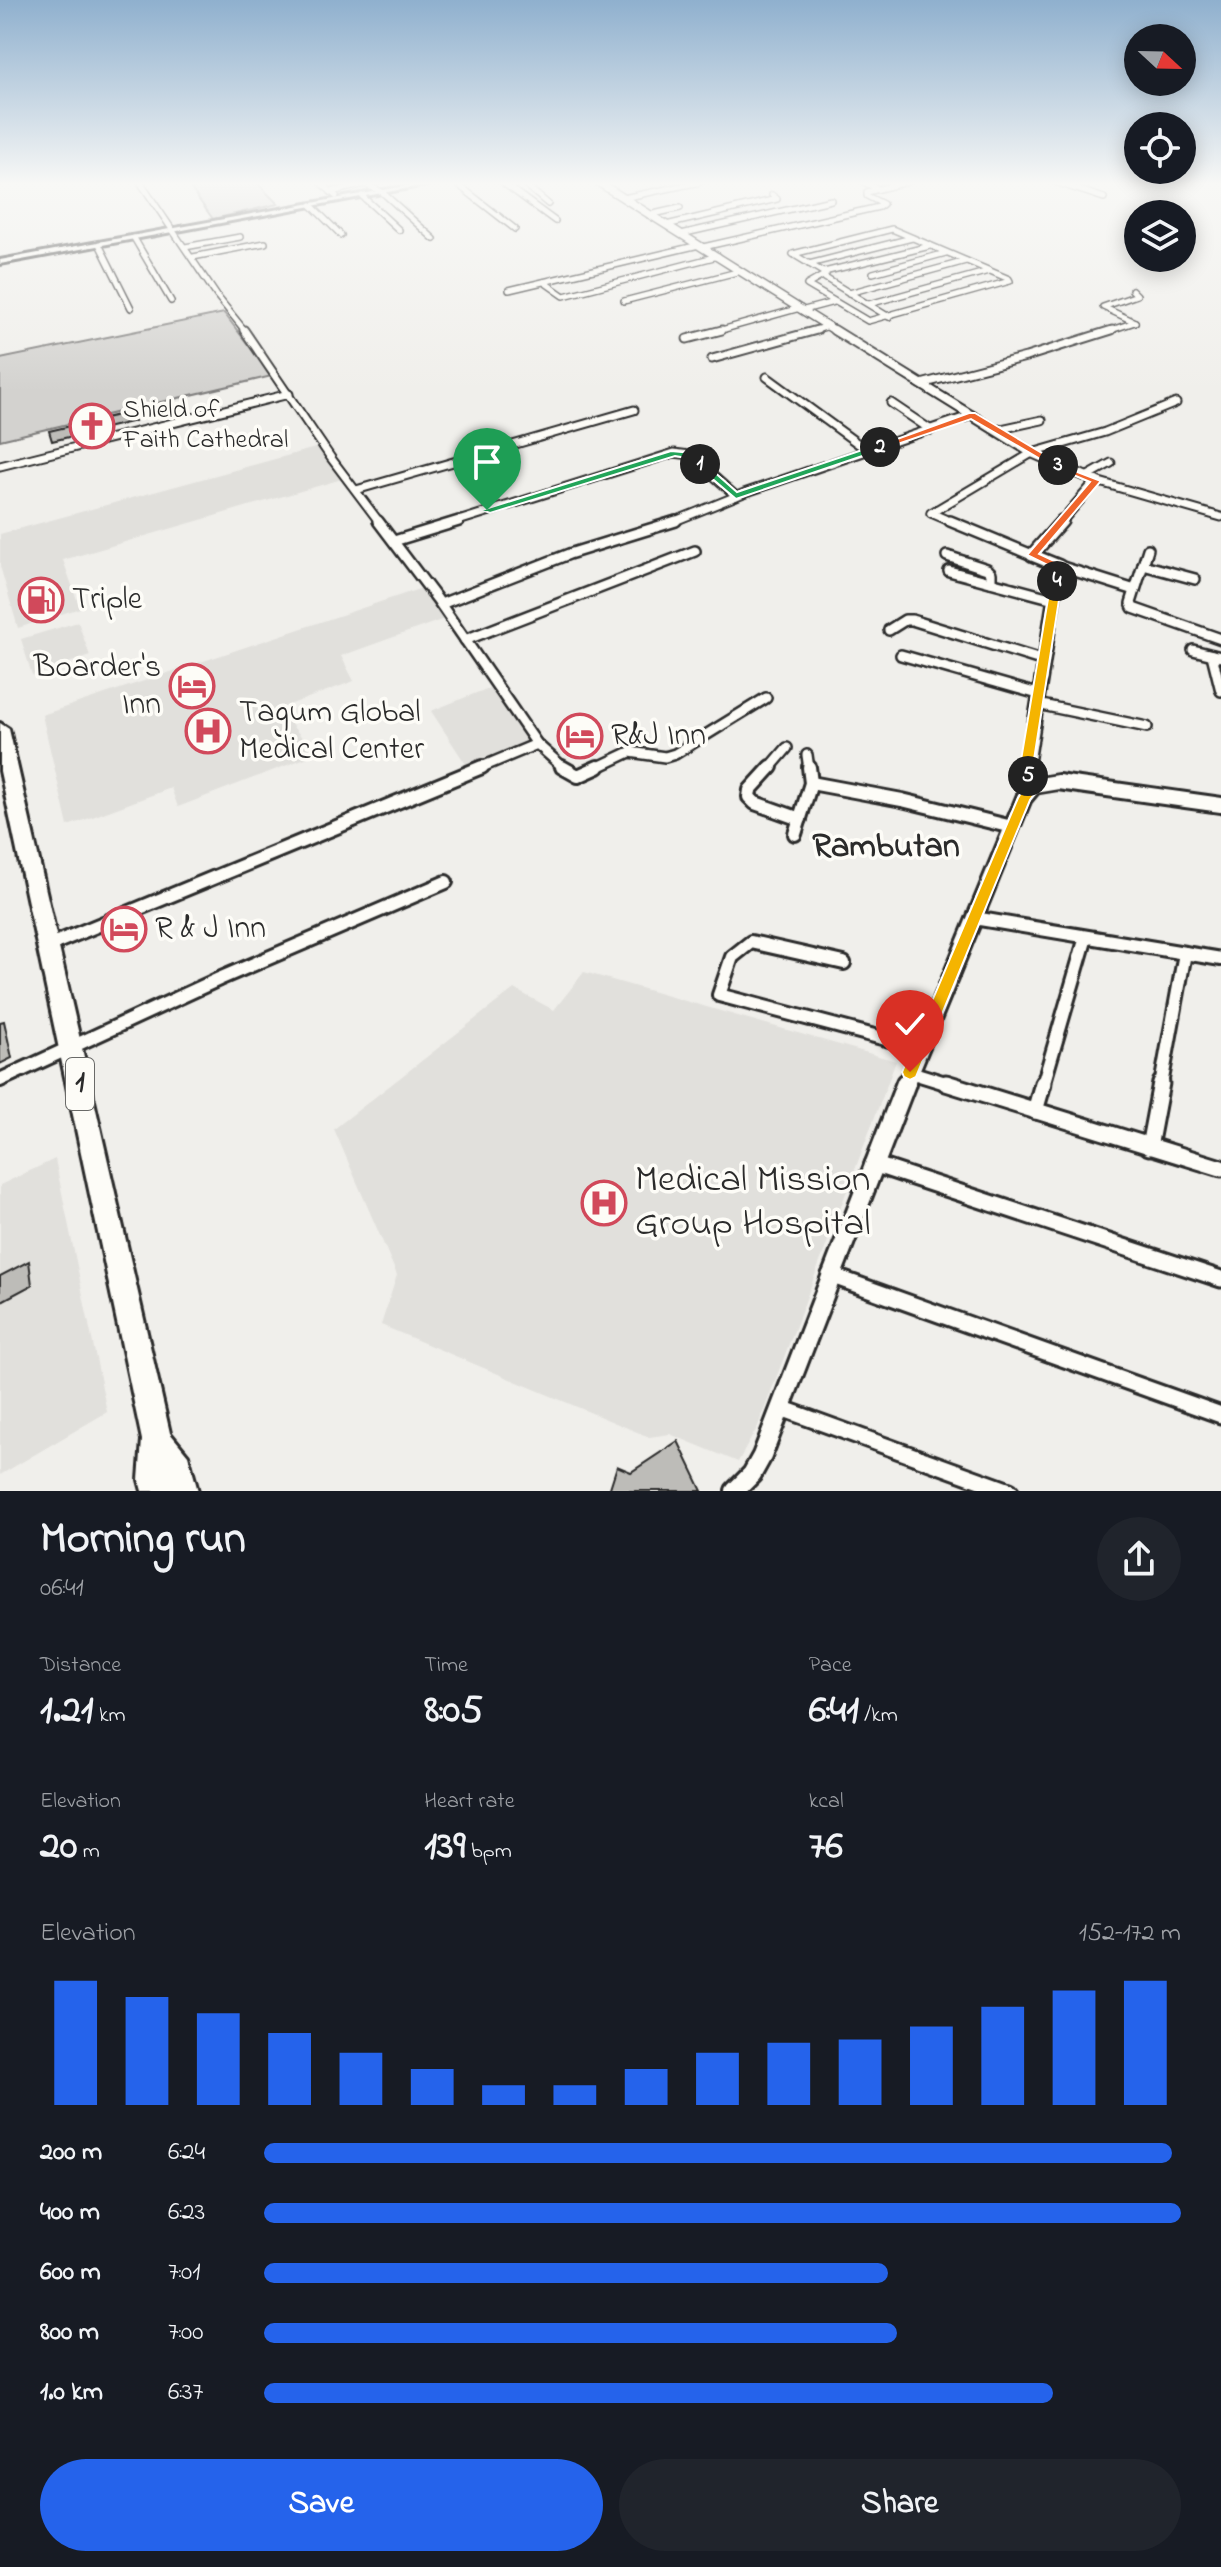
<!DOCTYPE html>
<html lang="en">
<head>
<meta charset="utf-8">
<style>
	body { margin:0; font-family:"Indie Flower",sans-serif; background:#20242c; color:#f1f3f6; height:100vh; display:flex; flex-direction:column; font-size:30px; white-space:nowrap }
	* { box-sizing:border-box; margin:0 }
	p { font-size:26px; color:#9ea1a6 }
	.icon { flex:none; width:44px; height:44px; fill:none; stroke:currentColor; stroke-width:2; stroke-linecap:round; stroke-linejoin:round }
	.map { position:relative; height:1491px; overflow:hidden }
	.drawer { display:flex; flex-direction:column; background:#171b24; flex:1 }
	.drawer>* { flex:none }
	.needle { width:52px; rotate:112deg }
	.controls { position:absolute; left:1124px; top:24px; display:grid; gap:16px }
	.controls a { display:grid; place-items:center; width:72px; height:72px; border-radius:50%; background:#171b24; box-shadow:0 4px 20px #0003; font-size:40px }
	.pin { position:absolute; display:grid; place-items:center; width:68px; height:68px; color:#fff; margin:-82px -34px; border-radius:50% 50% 50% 0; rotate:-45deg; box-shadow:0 0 8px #0007 }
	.pin .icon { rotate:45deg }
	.km { position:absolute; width:40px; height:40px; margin:-20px; border-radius:50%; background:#222; color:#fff; font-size:22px; line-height:40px; text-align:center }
	.round { display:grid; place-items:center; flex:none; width:84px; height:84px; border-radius:42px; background:#20242c }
	.headline { display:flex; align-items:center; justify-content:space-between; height:136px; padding:0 40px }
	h1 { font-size:44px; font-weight:700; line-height:60px }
	.stats { display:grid; grid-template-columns:repeat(3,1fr); gap:12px; height:136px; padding:8px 40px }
	.stats div { display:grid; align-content:center }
	.stats b { font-size:40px; font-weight:700 }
	.stats small { font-size:22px; font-weight:400 }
	.stats p { font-size:22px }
	.chart { height:224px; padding:16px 40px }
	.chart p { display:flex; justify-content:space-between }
	.chart svg { width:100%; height:144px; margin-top:8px; stroke:#2563eb; stroke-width:6 }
	.action { display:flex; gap:16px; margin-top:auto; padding:16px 40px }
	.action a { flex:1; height:92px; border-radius:48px; background:#2563eb; color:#fff; font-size:32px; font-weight:700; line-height:92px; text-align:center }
	.action a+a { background:#20242c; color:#f1f3f6 }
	ul { padding:0 40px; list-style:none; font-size:26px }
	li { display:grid; grid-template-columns:128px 96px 1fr; align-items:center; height:60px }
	li i { height:20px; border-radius:10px; background:#2563eb }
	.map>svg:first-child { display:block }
	.built { fill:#e1e0dc }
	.green { fill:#d3d2cf; stroke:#7f7e7d; stroke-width:2 }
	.building { fill:#bdbcb8; stroke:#2b2b2b; stroke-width:2 }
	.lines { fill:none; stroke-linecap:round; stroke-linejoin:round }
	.minor-far4-casing { stroke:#2b2b2b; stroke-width:8 }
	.minor-far3-casing { stroke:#2b2b2b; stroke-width:11 }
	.minor-far2-casing { stroke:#2b2b2b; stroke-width:14 }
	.minor-far1-casing { stroke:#2b2b2b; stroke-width:18 }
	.minor-casing { stroke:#2b2b2b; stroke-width:21 }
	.tertiary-far4-casing { stroke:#2b2b2b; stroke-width:10 }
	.tertiary-far3-casing { stroke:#2b2b2b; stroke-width:12 }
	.tertiary-far2-casing { stroke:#2b2b2b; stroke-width:16 }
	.tertiary-far1-casing { stroke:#2b2b2b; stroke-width:20 }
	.tertiary-casing { stroke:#2b2b2b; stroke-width:24 }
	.secondary-casing { stroke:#2b2b2b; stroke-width:6 }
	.trunk-casing { stroke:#2b2b2b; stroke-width:6 }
	.minor-far4 { stroke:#fdfcf7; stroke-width:5 }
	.minor-far3 { stroke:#fdfcf7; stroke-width:7 }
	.minor-far2 { stroke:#fdfcf7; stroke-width:9 }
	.minor-far1 { stroke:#fdfcf7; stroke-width:12 }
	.minor { stroke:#fdfcf7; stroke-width:15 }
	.tertiary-far4 { stroke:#fdfcf7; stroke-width:7 }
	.tertiary-far3 { stroke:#fdfcf7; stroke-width:8 }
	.tertiary-far2 { stroke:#fdfcf7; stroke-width:11 }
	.tertiary-far1 { stroke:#fdfcf7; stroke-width:14 }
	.tertiary { stroke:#fdfcf7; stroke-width:18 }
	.secondary { fill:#fdfcf7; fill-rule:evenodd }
	.trunk { fill:#fdfcf7; fill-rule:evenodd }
	.split-1 { fill:#22a559; stroke:#fff; stroke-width:2 }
	.split-2 { fill:#22a559; stroke:#fff; stroke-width:2 }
	.split-3 { fill:#f0652b; stroke:#fff; stroke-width:2 }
	.split-4 { fill:#f0652b; stroke:#fff; stroke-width:2 }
	.split-5 { fill:#f5b400; stroke:#fff; stroke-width:2 }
	.split-6 { fill:#f5b400; stroke:#fff; stroke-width:2 }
	.labels { text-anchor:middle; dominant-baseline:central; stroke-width:7; stroke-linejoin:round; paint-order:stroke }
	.far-poi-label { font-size:26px; fill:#2b2b2b; stroke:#fdfcf7; text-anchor:start }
	.shield { fill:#fdfcf7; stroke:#6a6a68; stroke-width:2 }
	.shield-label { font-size:30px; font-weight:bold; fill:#2b2b2b }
	.poi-label { font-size:32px; fill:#2b2b2b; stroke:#fdfcf7; text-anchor:start }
	.neighbourhood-label { font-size:34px; font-weight:bold; fill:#2b2b2b; stroke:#fdfcf7 }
	.near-poi-label { font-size:38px; fill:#2b2b2b; stroke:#fdfcf7; text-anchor:start }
</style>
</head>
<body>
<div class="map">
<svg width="1221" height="1491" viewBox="0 0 1221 1491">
	<rect width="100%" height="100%" fill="#f0efeb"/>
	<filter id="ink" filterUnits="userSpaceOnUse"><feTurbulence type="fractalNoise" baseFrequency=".0125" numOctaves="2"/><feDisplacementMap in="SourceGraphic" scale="16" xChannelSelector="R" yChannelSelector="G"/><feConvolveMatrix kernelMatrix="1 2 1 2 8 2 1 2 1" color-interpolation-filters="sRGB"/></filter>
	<g filter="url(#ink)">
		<g class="built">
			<path d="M 319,447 L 342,479 L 63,560 L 80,608 L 18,628 L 0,566 L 0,534 Z"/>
			<path d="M 422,588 L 444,619 L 341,656 L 354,681 L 278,709 L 316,754 L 178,807 L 171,788 L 68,826 L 42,715 Z"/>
			<path d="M 78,622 L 90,656 L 32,675 L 21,639 Z"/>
			<path d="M 489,688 L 530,744 L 469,769 L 431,711 Z"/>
			<path d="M 584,972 L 896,1061 L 758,1426 L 738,1462 L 670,1434 L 649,1437 L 381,1325 L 397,1275 L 334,1129 L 514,989 L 554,1010 Z"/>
			<path d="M 55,1159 L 107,1412 L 0,1475 L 0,1185 Z"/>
		</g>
		<g class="green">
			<path d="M 186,182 L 256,182 L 278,204 L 213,219 Z"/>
			<path d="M 224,313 L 272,376 L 0,440 L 0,359 Z"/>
		</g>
		<g class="building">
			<path d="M 131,412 L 135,421 L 52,441 L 49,431 Z"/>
			<path d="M 4,1021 L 12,1058 L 0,1064 L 0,1022 Z"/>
			<path d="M 29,1261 L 32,1285 L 0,1302 L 0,1276 Z"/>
			<path d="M 678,1441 L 702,1491 L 609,1491 L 617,1466 L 631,1472 Z"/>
		</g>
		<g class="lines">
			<g class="minor-far4-casing">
				<g id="minor-far4">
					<path d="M 140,182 L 217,296 L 246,332"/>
					<path d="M 320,182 L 336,196"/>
					<path d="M 455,182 L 515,229"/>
					<path d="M 502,182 L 555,221"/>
					<path d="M 522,182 L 548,204"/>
					<path d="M 864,182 L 878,189"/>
					<path d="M 1055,182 L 1104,198"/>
					<path d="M 365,184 L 382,192 L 434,239"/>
					<path d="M 331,192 L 365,184 L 358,182"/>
					<path d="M 362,196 L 399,230"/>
					<path d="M 623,198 L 700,182"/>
					<path d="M 311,205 L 341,235"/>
					<path d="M 649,215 L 680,208"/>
					<path d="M 666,225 L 777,199 L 772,195"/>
					<path d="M 892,229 L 1009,279 L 1010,281 L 868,321 L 807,285 L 826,274 L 793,254 Z"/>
					<path d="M 681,234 L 831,200"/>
					<path d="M 134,238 L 171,301"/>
					<path d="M 99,244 L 131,308"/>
					<path d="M 185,247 L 240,237"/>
					<path d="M 703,247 L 879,207 L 883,204 L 867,196 L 867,192 L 907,182"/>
					<path d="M 193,257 L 265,243"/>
					<path d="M 809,264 L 912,238"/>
					<path d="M 824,272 L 930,246"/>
					<path d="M 873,273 L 946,253"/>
					<path d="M 825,278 L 889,317"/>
					<path d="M 544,282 L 564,296 L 718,256"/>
					<path d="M 509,290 L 699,245"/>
					<path d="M 1132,290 L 1137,295 L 1103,307 L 1135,322"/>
					<path d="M 849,293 L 966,261"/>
					<path d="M 624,301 L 741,271"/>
					<path d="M 869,304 L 989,271"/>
					<path d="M 804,310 L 834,302"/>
					<path d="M 714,332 L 800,308"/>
					<path d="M 809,332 L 829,326"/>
					<path d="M 1105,332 L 1135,322"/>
				</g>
			</g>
			<g class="minor-far3-casing">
				<g id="minor-far3">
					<path d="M 244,330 L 331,458 L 380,523"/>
					<path d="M 687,339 L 722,330"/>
					<path d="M 712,359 L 817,330"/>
					<path d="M 767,377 L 868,451"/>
					<path d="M 921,384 L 1026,357 L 1112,330"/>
					<path d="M 891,403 L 931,430"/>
					<path d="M 996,430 L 1042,420"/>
					<path d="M 0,466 L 289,394"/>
					<path d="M 1086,477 L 1111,463"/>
					<path d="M 1096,481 L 1221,517"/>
					<path d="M 356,490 L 634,410"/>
					<path d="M 931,513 L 1032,453 L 1105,432 L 1176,403"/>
					<path d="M 931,513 L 954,523"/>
					<path d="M 452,523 L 674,453 L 690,455 L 736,496"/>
					<path d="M 670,523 L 744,493 L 972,415"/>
				</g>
			</g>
			<g class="minor-far2-casing">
				<g id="minor-far2">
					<path d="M 378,521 L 437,599 L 537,744 L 477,769"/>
					<path d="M 950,521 L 1032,555"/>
					<path d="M 394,541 L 459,521"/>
					<path d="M 1148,549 L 1131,603 L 1133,608 L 1221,639"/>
					<path d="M 947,556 L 987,569 L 991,573 L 991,582"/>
					<path d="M 1143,565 L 1195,579"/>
					<path d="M 1059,566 L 1135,590"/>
					<path d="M 949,571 L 1054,599"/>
					<path d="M 441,604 L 569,554 L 676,521"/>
					<path d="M 889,630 L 905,620 L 912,620 L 1044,661"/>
					<path d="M 465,640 L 695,551"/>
					<path d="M 1193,650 L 1221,657"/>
					<path d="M 901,655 L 1038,694"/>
					<path d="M 1212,655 L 1221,691"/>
					<path d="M 1037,704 L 1147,727"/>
					<path d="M 537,744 L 565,769"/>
					<path d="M 807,755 L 809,769"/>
					<path d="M 594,769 L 630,752 L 665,757 L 675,754 L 766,698"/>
					<path d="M 769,769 L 787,748"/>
				</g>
			</g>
			<g class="minor-far1-casing">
				<g id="minor-far1">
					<path d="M 562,767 L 578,776 L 598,767"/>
					<path d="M 771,767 L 750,790 L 749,797 L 755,803 L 800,819"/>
					<path d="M 811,783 L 902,800 L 1012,827"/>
					<path d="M 795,834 L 811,783 L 809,767"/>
					<path d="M 974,918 L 1221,959"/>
					<path d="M 50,945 L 482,767"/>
					<path d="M 844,963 L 751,942 L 732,957 L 719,995 L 920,1048"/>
					<path d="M 910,1072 L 952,1085"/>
					<path d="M 0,1080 L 219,979 L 446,882"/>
					<path d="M 1043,1085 L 1086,937"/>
					<path d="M 1161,1085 L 1185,953"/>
				</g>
			</g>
			<g class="minor-casing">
				<g id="minor">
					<path d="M 946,1083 L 1221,1168"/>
					<path d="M 1035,1111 L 1043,1083"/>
					<path d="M 1149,1147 L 1161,1083"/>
					<path d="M 873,1164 L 1221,1279"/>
					<path d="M 830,1275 L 1221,1415"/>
					<path d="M 781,1408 L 1010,1491"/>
				</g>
			</g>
			<g class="tertiary-far4-casing">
				<path id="tertiary-far4" d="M 598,182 L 837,332"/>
			</g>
			<g class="tertiary-far3-casing">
				<path id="tertiary-far3" d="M 834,330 L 1032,453 L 1096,481 L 1060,523"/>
			</g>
			<g class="tertiary-far2-casing">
				<path id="tertiary-far2" d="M 1027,769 L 1059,566 L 1032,555 L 1062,521"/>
			</g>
			<g class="tertiary-far1-casing">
				<g id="tertiary-far1">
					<path d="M 1026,767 L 1034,786"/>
					<path d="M 1034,786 L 1058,782 L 1221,805"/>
					<path d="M 906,1085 L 1024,798 L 1034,786"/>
				</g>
			</g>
			<g class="tertiary-casing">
				<path id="tertiary" d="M 735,1491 L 752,1474 L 762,1456 L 906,1083"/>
			</g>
			<g class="secondary-casing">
				<path id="secondary" d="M 427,182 L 441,182 L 0,264 L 0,260 Z"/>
			</g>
			<g class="trunk-casing">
				<path id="trunk" d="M 0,723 L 9,729 L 170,1433 L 188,1455 L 198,1491 L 142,1491 L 139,1480 L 142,1440 L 0,771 Z"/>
			</g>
			<use href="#minor-far4" class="minor-far4"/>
			<use href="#minor-far3" class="minor-far3"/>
			<use href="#minor-far2" class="minor-far2"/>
			<use href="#minor-far1" class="minor-far1"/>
			<use href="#minor" class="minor"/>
			<use href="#tertiary-far4" class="tertiary-far4"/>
			<use href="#tertiary-far3" class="tertiary-far3"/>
			<use href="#tertiary-far2" class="tertiary-far2"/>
			<use href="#tertiary-far1" class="tertiary-far1"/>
			<use href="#tertiary" class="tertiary"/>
			<use href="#secondary" class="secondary"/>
			<use href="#trunk" class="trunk"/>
		</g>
	</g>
	<linearGradient id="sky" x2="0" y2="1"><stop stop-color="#8fb0ce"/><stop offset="0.47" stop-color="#f8f8f6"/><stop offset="1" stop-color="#f8f8f6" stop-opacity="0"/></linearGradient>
	<rect width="1221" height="391" fill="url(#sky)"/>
	<path class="split-1" d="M 671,451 L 693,453 L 704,464 L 696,466 L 687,458 L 675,456 L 490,513 L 482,510 Z"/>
	<path class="split-2" d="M 880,444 L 883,449 L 736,499 L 695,464 L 703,462 L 737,492 Z"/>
	<path class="split-3" d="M 969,413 L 975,413 L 1062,465 L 1054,467 L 971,419 L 883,449 L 875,447 Z"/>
	<path class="split-4" d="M 1054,463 L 1101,481 L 1039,554 L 1065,566 L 1062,581 L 1057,584 L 1051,581 L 1054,568 L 1027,555 L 1090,482 L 1054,467 Z"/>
	<path class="split-5" d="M 1057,577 L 1062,581 L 1033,766 L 1035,776 L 1028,781 L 1023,779 L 1020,766 L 1051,581 Z"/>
	<path class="split-6" d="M 1028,771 L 1033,772 L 1040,786 L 1030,800 L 916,1077 L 910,1080 L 904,1077 L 902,1072 L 1018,798 L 1026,785 L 1021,776 Z"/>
	<defs>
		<g id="church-ring" transform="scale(2.3)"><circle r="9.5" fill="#fdfcf7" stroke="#d1495b" stroke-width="1.5"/><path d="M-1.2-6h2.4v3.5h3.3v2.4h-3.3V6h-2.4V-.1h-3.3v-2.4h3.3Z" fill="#d1495b"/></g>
		<g id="fuel-ring" transform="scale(2.3)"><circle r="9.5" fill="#fdfcf7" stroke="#d1495b" stroke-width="1.5"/><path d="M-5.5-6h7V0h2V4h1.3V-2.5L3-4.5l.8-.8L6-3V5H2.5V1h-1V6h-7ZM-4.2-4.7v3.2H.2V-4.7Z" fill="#d1495b"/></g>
		<g id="hotel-ring" transform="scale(2.3)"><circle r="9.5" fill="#fdfcf7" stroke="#d1495b" stroke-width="1.5"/><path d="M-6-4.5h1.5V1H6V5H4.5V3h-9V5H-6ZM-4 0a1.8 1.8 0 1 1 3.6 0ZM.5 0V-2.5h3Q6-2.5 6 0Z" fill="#d1495b"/></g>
		<g id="hospital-ring" transform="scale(2.3)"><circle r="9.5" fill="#fdfcf7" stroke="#d1495b" stroke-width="1.5"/><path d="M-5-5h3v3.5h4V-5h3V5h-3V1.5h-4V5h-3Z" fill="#d1495b"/></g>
	</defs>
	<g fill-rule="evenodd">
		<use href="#church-ring" x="92" y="426"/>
		<use href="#fuel-ring" x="41" y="600"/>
		<use href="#hotel-ring" x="192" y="686"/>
		<use href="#hospital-ring" x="208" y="731"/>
		<use href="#hotel-ring" x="580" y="736"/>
		<use href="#hotel-ring" x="124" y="929"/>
		<use href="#hospital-ring" x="604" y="1203"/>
	</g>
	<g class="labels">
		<g class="far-poi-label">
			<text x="123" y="411">Shield of<tspan x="123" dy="30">Faith Cathedral</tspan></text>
		</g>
		<rect class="shield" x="66" y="1058" width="28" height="52" rx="6"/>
		<g class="shield-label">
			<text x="80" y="1084">1</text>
		</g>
		<g class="poi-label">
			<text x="72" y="600">Triple</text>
			<text x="161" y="668" text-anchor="end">Boarder's<tspan x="161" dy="37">Inn</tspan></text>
			<text x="239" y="713">Tagum Global<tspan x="239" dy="37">Medical Center</tspan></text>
			<text x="611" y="736">R&amp;J Inn</text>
			<text x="155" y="929">R &amp; J Inn</text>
		</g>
		<g class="neighbourhood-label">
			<text x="886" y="848">Rambutan</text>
		</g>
		<g class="near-poi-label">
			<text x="635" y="1181">Medical Mission<tspan x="635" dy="44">Group Hospital</tspan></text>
		</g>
	</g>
</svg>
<div class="controls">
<a><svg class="needle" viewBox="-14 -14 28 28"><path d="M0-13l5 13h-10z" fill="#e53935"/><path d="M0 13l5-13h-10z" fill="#9ea1a6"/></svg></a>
<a><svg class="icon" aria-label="locate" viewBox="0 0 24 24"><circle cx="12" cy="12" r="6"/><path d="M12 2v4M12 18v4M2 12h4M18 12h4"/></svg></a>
<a><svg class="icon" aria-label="layers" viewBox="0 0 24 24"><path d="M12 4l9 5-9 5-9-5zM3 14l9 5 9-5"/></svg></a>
</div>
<div class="pin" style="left:487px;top:510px;background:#1e9e55"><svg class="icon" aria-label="arrive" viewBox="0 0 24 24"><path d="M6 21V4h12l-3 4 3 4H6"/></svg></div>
<div class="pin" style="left:910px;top:1072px;background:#d93025"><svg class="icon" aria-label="check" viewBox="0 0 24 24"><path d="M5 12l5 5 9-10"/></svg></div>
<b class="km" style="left:700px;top:464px">1</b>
<b class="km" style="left:880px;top:447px">2</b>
<b class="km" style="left:1058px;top:465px">3</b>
<b class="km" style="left:1057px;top:581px">4</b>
<b class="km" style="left:1028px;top:776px">5</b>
</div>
<section class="drawer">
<div class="headline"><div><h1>Morning run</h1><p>06:41</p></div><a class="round"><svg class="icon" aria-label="share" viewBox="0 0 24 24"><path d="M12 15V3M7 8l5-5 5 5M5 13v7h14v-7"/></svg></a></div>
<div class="stats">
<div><p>Distance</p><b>1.21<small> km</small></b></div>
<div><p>Time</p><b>8:05</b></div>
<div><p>Pace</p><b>6:41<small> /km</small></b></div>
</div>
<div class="stats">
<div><p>Elevation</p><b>20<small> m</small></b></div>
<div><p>Heart rate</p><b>139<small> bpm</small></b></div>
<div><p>kcal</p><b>76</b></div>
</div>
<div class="chart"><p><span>Elevation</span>152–172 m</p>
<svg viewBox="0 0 160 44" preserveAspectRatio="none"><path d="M5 44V6M15 44V11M25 44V16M35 44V22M45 44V28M55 44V33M65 44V38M75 44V38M85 44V33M95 44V28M105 44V25M115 44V24M125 44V20M135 44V14M145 44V9M155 44V6"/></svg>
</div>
<ul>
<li><b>200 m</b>6:24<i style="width:99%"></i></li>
<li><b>400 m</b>6:23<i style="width:100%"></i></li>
<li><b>600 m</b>7:01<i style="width:68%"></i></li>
<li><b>800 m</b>7:00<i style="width:69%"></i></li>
<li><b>1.0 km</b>6:37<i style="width:86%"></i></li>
</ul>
<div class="action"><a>Save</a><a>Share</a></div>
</section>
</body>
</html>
